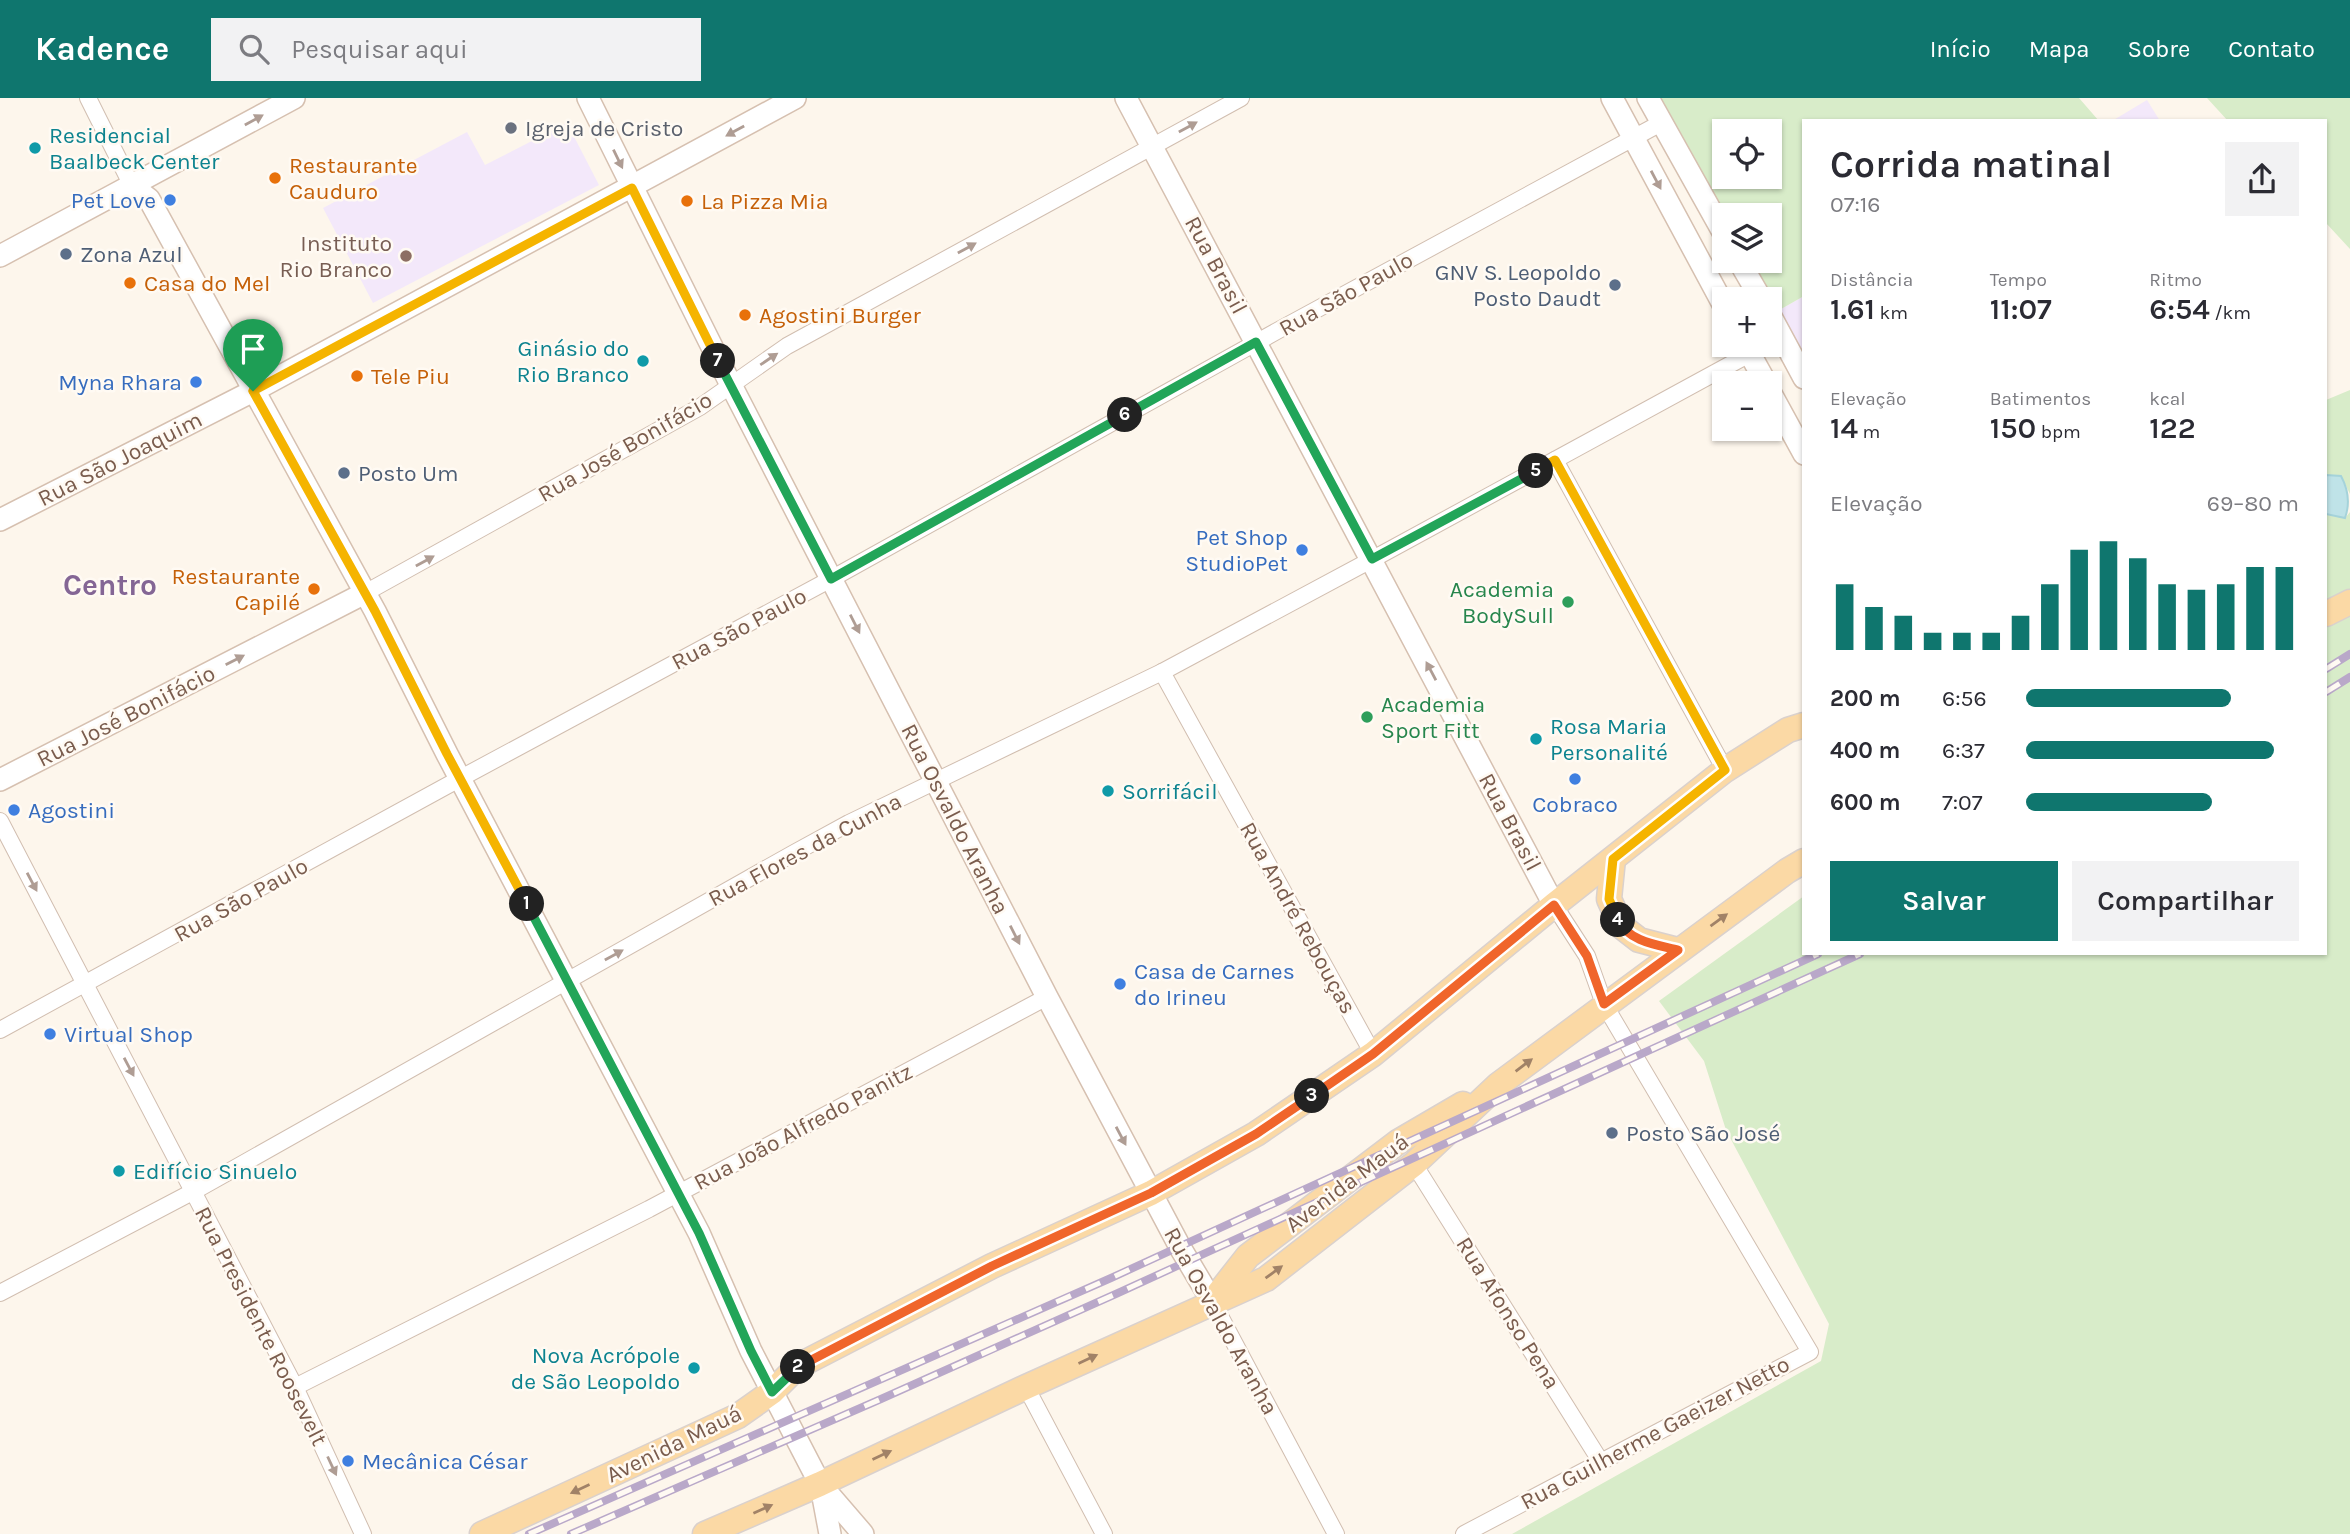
<!DOCTYPE html>
<html lang="pt">
<head>
<meta charset="utf-8">
<style>
	body { margin:0; font-family:Karla,sans-serif; background:#f2f2f3; color:#2b2b33; height:100vh; display:flex; flex-direction:column; font-size:26px; white-space:nowrap }
	* { box-sizing:border-box; margin:0 }
	p { font-size:23px; color:#7c7c81 }
	.icon { flex:none; width:38px; height:38px; fill:none; stroke:currentColor; stroke-width:2; stroke-linecap:round; stroke-linejoin:round }
	.map { position:relative; flex:1; overflow:hidden }
	.side { position:absolute; left:1802px; top:21px; width:525px; height:836px; display:flex; flex-direction:column; background:#fff; border-radius:0px; box-shadow:0 2px 5px #0004 }
	.side>* { flex:none }
	.fabs { position:absolute; left:1712px; top:21px; display:grid; gap:14px }
	.fabs a { display:grid; place-items:center; width:70px; height:70px; border-radius:0px; background:#fff; box-shadow:0 2px 5px #0004; font-size:35px }
	.pin { position:absolute; display:grid; place-items:center; width:60px; height:60px; color:#fff; margin:-72px -30px; border-radius:50% 50% 50% 0; rotate:-45deg; box-shadow:0 0 7px #0007 }
	.pin .icon { rotate:45deg }
	.km { position:absolute; width:35px; height:35px; margin:-18px; border-radius:50%; background:#222; color:#fff; font-size:19px; line-height:35px; text-align:center }
	.round { display:grid; place-items:center; flex:none; width:74px; height:74px; border-radius:0px; background:#f2f2f3 }
	.summary { display:flex; align-items:center; justify-content:space-between; height:119px; padding:0 28px }
	h1 { font-size:38px; font-weight:600; line-height:52px }
	.metrics { display:grid; grid-template-columns:repeat(3,1fr); gap:10px; height:119px; padding:7px 28px }
	.metrics div { display:grid; align-content:center }
	.metrics b { font-size:30px; font-weight:600 }
	.metrics small { font-size:19px; font-weight:400 }
	.metrics p { font-size:19px }
	.chart { height:196px; padding:14px 28px }
	.chart p { display:flex; justify-content:space-between }
	.chart svg { width:100%; height:126px; margin-top:7px; stroke:#0f766e; stroke-width:6 }
	.action { display:flex; gap:14px; margin-top:auto; padding:14px 28px }
	.action a { flex:1; height:80px; border-radius:0px; background:#0f766e; color:#fff; font-size:28px; font-weight:600; line-height:80px; text-align:center }
	.action a+a { background:#f2f2f3; color:#2b2b33 }
	ul { padding:0 28px; list-style:none; font-size:23px }
	li { display:grid; grid-template-columns:112px 84px 1fr; align-items:center; height:52px }
	li i { height:18px; border-radius:9px; background:#0f766e }
	header { display:flex; align-items:center; gap:42px; box-sizing:border-box; height:98px; padding:0 35px; background:#0f766e; color:#fff }
	header strong { font-size:33px }
	nav { display:flex; gap:38px; margin-inline-start:auto; font-size:24px }
	.search { width:490px; height:63px; background:#f2f2f3; display:flex; align-items:center; gap:18px; box-sizing:border-box; padding:0 24px; border-radius:0px; color:#7c7c81; font-size:26px }
	.map>svg:first-child { display:block }
	.education { fill:#f3e8fa }
	.green { fill:#d8ecc9; fill-rule:evenodd }
	.water { fill:#bfe3e8; stroke:#a5d3da; stroke-width:2 }
	.lines { fill:none; stroke-linecap:round; stroke-linejoin:round }
	.street-casing { stroke:#d1beb0; stroke-width:18 }
	.secondary-casing { stroke:#d6c0b0; stroke-width:24 }
	.primary-casing { stroke:#dad1cd; stroke-width:27 }
	.street { stroke:#fff; stroke-width:16 }
	.secondary { stroke:#fff; stroke-width:21 }
	.primary { stroke:#fbd9a5; stroke-width:24 }
	.rail-casing { stroke:#b9a8c9; stroke-width:8 }
	.rail { stroke:#fffaf3; stroke-width:5; stroke-dasharray:16; stroke-linecap:butt }
	.oneway { fill:#af9d94 }
	.oneway2 { fill:#a18267 }
	.split-1-casing { stroke:#fff; stroke-width:14 }
	.split-2-casing { stroke:#fff; stroke-width:14 }
	.split-3-casing { stroke:#fff; stroke-width:14 }
	.split-4-casing { stroke:#fff; stroke-width:14 }
	.split-5-casing { stroke:#fff; stroke-width:14 }
	.split-6-casing { stroke:#fff; stroke-width:14 }
	.split-7-casing { stroke:#fff; stroke-width:14 }
	.split-8-casing { stroke:#fff; stroke-width:14 }
	.split-1 { stroke:#f5b400; stroke-width:9 }
	.split-2 { stroke:#22a559; stroke-width:9 }
	.split-3 { stroke:#f0652b; stroke-width:9 }
	.split-4 { stroke:#f0652b; stroke-width:9 }
	.split-5 { stroke:#f5b400; stroke-width:9 }
	.split-6 { stroke:#22a559; stroke-width:9 }
	.split-7 { stroke:#22a559; stroke-width:9 }
	.split-8 { stroke:#f5b400; stroke-width:9 }
	.worship-dot { fill:#6b7280; stroke:#fffaf3; stroke-width:2.5 }
	.culture-dot { fill:#0f9aa8; stroke:#fffaf3; stroke-width:2.5 }
	.food-dot { fill:#e8710a; stroke:#fffaf3; stroke-width:2.5 }
	.shop-dot { fill:#3f7fe0; stroke:#fffaf3; stroke-width:2.5 }
	.service-dot { fill:#5c6f8a; stroke:#fffaf3; stroke-width:2.5 }
	.education-dot { fill:#8d6e63; stroke:#fffaf3; stroke-width:2.5 }
	.leisure-dot { fill:#2e9e5b; stroke:#fffaf3; stroke-width:2.5 }
	.labels { text-anchor:middle; dominant-baseline:central; stroke-width:5; stroke-linejoin:round; paint-order:stroke }
	.worship-label { font-size:23px; fill:#5b616d; stroke:#fffaf3; text-anchor:start }
	.culture-label { font-size:23px; fill:#0d838f; stroke:#fffaf3; text-anchor:start }
	.food-label { font-size:23px; fill:#c56008; stroke:#fffaf3; text-anchor:start }
	.shop-label { font-size:23px; fill:#366cbe; stroke:#fffaf3; text-anchor:start }
	.education-label { font-size:23px; fill:#785e54; stroke:#fffaf3; text-anchor:end }
	.service-label { font-size:23px; fill:#4e5e75; stroke:#fffaf3; text-anchor:start }
	.street-label { font-size:23px; fill:#7a5c4d; stroke:#fffaf3 }
	.leisure-label { font-size:23px; fill:#27864d; stroke:#fffaf3; text-anchor:end }
	.district-label { font-size:30px; font-weight:bold; fill:#846695; stroke:#fffaf3 }
</style>
</head>
<body>
<header>
<strong>Kadence</strong>
<div class="search"><svg class="icon" aria-label="search" viewBox="0 0 24 24"><circle cx="10" cy="10" r="6"/><path d="M15 15l6 6"/></svg>Pesquisar aqui</div>
<nav><a>Início</a><a>Mapa</a><a>Sobre</a><a>Contato</a></nav>
</header>
<div class="map">
<svg width="2350" height="1436" viewBox="0 0 2350 1436">
	<rect width="100%" height="100%" fill="#fdf6ec"/>
	<g class="education">
		<path d="M 2147,2 L 2160,23 L 2112,23 Z"/>
		<path d="M 567,25 L 599,87 L 373,205 L 323,110 L 467,34 L 485,67 Z"/>
		<path d="M 1804,198 L 1804,266 L 1776,214 Z"/>
	</g>
	<g class="green">
		<path d="M 1658,0 L 2079,0 L 2099,23 L 1804,23 L 1804,198 L 1776,214 L 1748,163 L 1769,163 L 1769,117 L 1724,117 ZM 1724,33 L 1769,33 L 1769,79 L 1724,79 Z"/>
		<path d="M 2207,0 L 2350,0 L 2350,151 L 2326,125 L 2326,23 L 2228,23 Z"/>
		<path d="M 2350,292 L 2350,396 L 2341,378 L 2326,377 L 2326,302 Z"/>
		<path d="M 2350,414 L 2350,1436 L 1512,1436 L 1821,1263 L 1829,1226 L 1726,1032 L 1704,963 L 1659,903 L 1804,798 L 1804,856 L 2326,856 L 2326,416 L 2345,420 Z"/>
	</g>
	<path class="water" d="M 2326,377 L 2341,378 C 2348,391 2350,406 2345,420 L 2326,416 Z"/>
	<g class="lines">
		<g class="street-casing">
			<g id="street">
				<path d="M 88,0 L 132,88"/>
				<path d="M 1555,362 L 1725,672"/>
				<path d="M 365,495 L 700,309 L 787,248 L 1241,0"/>
				<path d="M 1162,574 L 1373,956"/>
				<path d="M 0,723 L 295,1289 L 363,1436"/>
				<path d="M 0,932 L 461,680 L 831,481 L 1277,233 L 1661,25"/>
				<path d="M 1414,1066 L 1601,1364"/>
				<path d="M 0,1195 L 198,1091 L 794,755 L 849,725 L 1162,574 L 1384,455 L 1766,247"/>
				<path d="M 1212,1203 L 1336,1436"/>
				<path d="M 295,1289 L 649,1111 L 1047,899"/>
				<path d="M 1026,1289 L 1104,1436"/>
				<path d="M 1464,1436 L 1810,1254 L 1604,906 L 1587,858 L 1554,807"/>
			</g>
		</g>
		<g class="secondary-casing">
			<g id="secondary">
				<path d="M 588,0 L 731,287 L 1047,899 L 1181,1151 L 1212,1203"/>
				<path d="M 1126,0 L 1554,807"/>
				<path d="M 1612,0 L 1724,208"/>
				<path d="M 1648,0 L 1724,136"/>
				<path d="M 132,88 L 149,101 L 375,513 L 447,656 L 699,1135 L 751,1253 L 820,1386 L 863,1436"/>
				<path d="M 0,158 L 294,0"/>
				<path d="M 1739,163 L 1761,201"/>
				<path d="M 1769,215 L 1804,280"/>
				<path d="M 1745,247 L 1766,285"/>
				<path d="M 1769,292 L 1804,356"/>
				<path d="M 0,422 L 253,293 L 795,0"/>
				<path d="M 0,682 L 365,495"/>
				<path d="M 821,1388 L 830,1436"/>
			</g>
		</g>
		<g class="primary-casing">
			<g id="primary">
				<path d="M 2326,516 L 2350,504"/>
				<path d="M 1613,761 L 1609,801 L 1621,828 L 1639,842 L 1678,852"/>
				<path d="M 1215,1200 L 1248,1158 L 1398,1044 L 1463,1006"/>
				<path d="M 482,1436 L 738,1318 L 772,1294 L 793,1273 L 806,1264 L 992,1168 L 1151,1095 L 1256,1036 L 1373,956 L 1554,807 L 1725,672 L 1788,632 L 1804,627"/>
				<path d="M 705,1436 L 820,1386 L 1026,1289 L 1266,1181 L 1414,1066 L 1498,987 L 1787,773 L 1804,763"/>
			</g>
		</g>
		<use href="#street" class="street"/>
		<use href="#secondary" class="secondary"/>
		<use href="#primary" class="primary"/>
		<g class="rail-casing">
			<g id="rail">
				<path d="M 2326,571 L 2350,556"/>
				<path d="M 2326,594 L 2350,579"/>
				<path d="M 529,1436 L 1111,1180 L 1818,856"/>
				<path d="M 571,1436 L 881,1301 L 1118,1195 L 1860,856"/>
			</g>
		</g>
		<use href="#rail" class="rail"/>
	</g>
	<defs><path id="oneway-solid" d="M-6-.8H1V-3.2L6.5 0L1 3.2V.8H-6Z" transform="scale(1.75)"/></defs>
	<g class="oneway">
		<use href="#oneway-solid" transform="translate(254 22) rotate(-29)"/>
		<use href="#oneway-solid" transform="translate(1188 29) rotate(-29)"/>
		<use href="#oneway-solid" transform="translate(735 33) rotate(151)"/>
		<use href="#oneway-solid" transform="translate(618 61) rotate(64)"/>
		<use href="#oneway-solid" transform="translate(1656 82) rotate(62)"/>
		<use href="#oneway-solid" transform="translate(967 150) rotate(-29)"/>
		<use href="#oneway-solid" transform="translate(769 261) rotate(-34)"/>
		<use href="#oneway-solid" transform="translate(425 463) rotate(-29)"/>
		<use href="#oneway-solid" transform="translate(855 526) rotate(63)"/>
		<use href="#oneway-solid" transform="translate(235 562) rotate(-27)"/>
		<use href="#oneway-solid" transform="translate(1431 573) rotate(-118)"/>
		<use href="#oneway-solid" transform="translate(32 784) rotate(62)"/>
		<use href="#oneway-solid" transform="translate(1015 837) rotate(63)"/>
		<use href="#oneway-solid" transform="translate(614 857) rotate(-29)"/>
		<use href="#oneway-solid" transform="translate(129 969) rotate(62)"/>
		<use href="#oneway-solid" transform="translate(1121 1038) rotate(62)"/>
		<use href="#oneway-solid" transform="translate(332 1368) rotate(65)"/>
	</g>
	<g class="oneway2">
		<use href="#oneway-solid" transform="translate(1719 822) rotate(-36)"/>
		<use href="#oneway-solid" transform="translate(1524 967) rotate(-37)"/>
		<use href="#oneway-solid" transform="translate(1274 1174) rotate(-36)"/>
		<use href="#oneway-solid" transform="translate(1088 1261) rotate(-25)"/>
		<use href="#oneway-solid" transform="translate(882 1357) rotate(-25)"/>
		<use href="#oneway-solid" transform="translate(580 1391) rotate(155)"/>
		<use href="#oneway-solid" transform="translate(763 1411) rotate(-24)"/>
	</g>
	<g class="lines">
		<g class="split-1-casing">
			<path id="split-1" d="M 253,293 L 375,513 L 447,656 L 527,806"/>
		</g>
		<g class="split-2-casing">
			<path id="split-2" d="M 527,806 L 699,1135 L 751,1253 L 772,1294 L 798,1269"/>
		</g>
		<g class="split-3-casing">
			<path id="split-3" d="M 798,1269 L 992,1168 L 1151,1095 L 1256,1036 L 1312,998"/>
		</g>
		<g class="split-4-casing">
			<path id="split-4" d="M 1312,998 L 1373,956 L 1554,807 L 1587,858 L 1604,906 L 1678,852 C 1658,847 1629,844 1618,822"/>
		</g>
		<g class="split-5-casing">
			<path id="split-5" d="M 1536,373 L 1555,362 L 1725,672 L 1613,761 L 1609,801 L 1618,822"/>
		</g>
		<g class="split-6-casing">
			<path id="split-6" d="M 1125,317 L 1256,244 L 1372,461 L 1536,373"/>
		</g>
		<g class="split-7-casing">
			<path id="split-7" d="M 718,263 L 831,481 L 1125,317"/>
		</g>
		<g class="split-8-casing">
			<path id="split-8" d="M 253,293 L 632,90 L 718,263"/>
		</g>
		<use href="#split-1" class="split-1"/>
		<use href="#split-2" class="split-2"/>
		<use href="#split-3" class="split-3"/>
		<use href="#split-4" class="split-4"/>
		<use href="#split-5" class="split-5"/>
		<use href="#split-6" class="split-6"/>
		<use href="#split-7" class="split-7"/>
		<use href="#split-8" class="split-8"/>
	</g>
	<circle class="worship-dot" cx="511" cy="30" r="7"/>
	<g class="culture-dot">
		<circle cx="35" cy="50" r="7"/>
		<circle cx="643" cy="263" r="7"/>
		<circle cx="1536" cy="641" r="7"/>
		<circle cx="1108" cy="693" r="7"/>
		<circle cx="119" cy="1073" r="7"/>
		<circle cx="694" cy="1270" r="7"/>
	</g>
	<g class="food-dot">
		<circle cx="275" cy="80" r="7"/>
		<circle cx="687" cy="103" r="7"/>
		<circle cx="130" cy="185" r="7"/>
		<circle cx="745" cy="217" r="7"/>
		<circle cx="357" cy="278" r="7"/>
		<circle cx="314" cy="491" r="7"/>
	</g>
	<g class="shop-dot">
		<circle cx="170" cy="102" r="7"/>
		<circle cx="196" cy="284" r="7"/>
		<circle cx="1302" cy="452" r="7"/>
		<circle cx="1575" cy="681" r="7"/>
		<circle cx="14" cy="712" r="7"/>
		<circle cx="1120" cy="886" r="7"/>
		<circle cx="50" cy="936" r="7"/>
		<circle cx="348" cy="1363" r="7"/>
	</g>
	<g class="service-dot">
		<circle cx="66" cy="156" r="7"/>
		<circle cx="1615" cy="187" r="7"/>
		<circle cx="344" cy="375" r="7"/>
		<circle cx="1612" cy="1035" r="7"/>
	</g>
	<circle class="education-dot" cx="406" cy="158" r="7"/>
	<g class="leisure-dot">
		<circle cx="1568" cy="504" r="7"/>
		<circle cx="1367" cy="619" r="7"/>
	</g>
	<g class="labels">
		<g class="worship-label">
			<text x="525" y="30">Igreja de Cristo</text>
		</g>
		<g class="culture-label">
			<text x="49" y="37">Residencial<tspan x="49" dy="26">Baalbeck Center</tspan></text>
			<text x="629" y="250" text-anchor="end">Ginásio do<tspan x="629" dy="26">Rio Branco</tspan></text>
			<text x="1550" y="628">Rosa Maria<tspan x="1550" dy="26">Personalité</tspan></text>
			<text x="1122" y="693">Sorrifácil</text>
			<text x="133" y="1073">Edifício Sinuelo</text>
			<text x="680" y="1257" text-anchor="end">Nova Acrópole<tspan x="680" dy="26">de São Leopoldo</tspan></text>
		</g>
		<g class="food-label">
			<text x="289" y="67">Restaurante<tspan x="289" dy="26">Cauduro</tspan></text>
			<text x="701" y="103">La Pizza Mia</text>
			<text x="144" y="185">Casa do Mel</text>
			<text x="759" y="217">Agostini Burger</text>
			<text x="371" y="278">Tele Piu</text>
			<text x="300" y="478" text-anchor="end">Restaurante<tspan x="300" dy="26">Capilé</tspan></text>
		</g>
		<g class="shop-label">
			<text x="156" y="102" text-anchor="end">Pet Love</text>
			<text x="182" y="284" text-anchor="end">Myna Rhara</text>
			<text x="1288" y="439" text-anchor="end">Pet Shop<tspan x="1288" dy="26">StudioPet</tspan></text>
			<text x="1575" y="706" text-anchor="middle">Cobraco</text>
			<text x="28" y="712">Agostini</text>
			<text x="1134" y="873">Casa de Carnes<tspan x="1134" dy="26">do Irineu</tspan></text>
			<text x="64" y="936">Virtual Shop</text>
			<text x="362" y="1363">Mecânica César</text>
		</g>
		<g class="education-label">
			<text x="392" y="145">Instituto<tspan x="392" dy="26">Rio Branco</tspan></text>
		</g>
		<g class="service-label">
			<text x="80" y="156">Zona Azul</text>
			<text x="1601" y="174" text-anchor="end">GNV S. Leopoldo<tspan x="1601" dy="26">Posto Daudt</tspan></text>
			<text x="358" y="375">Posto Um</text>
			<text x="1626" y="1035">Posto São José</text>
		</g>
		<g class="street-label">
			<text transform="translate(1216 167) rotate(62)">Rua Brasil</text>
			<text transform="translate(1346 196) rotate(-29)">Rua São Paulo</text>
			<text transform="translate(625 349) rotate(-30)">Rua José Bonifácio</text>
			<text transform="translate(120 361) rotate(-27)">Rua São Joaquim</text>
			<text transform="translate(739 531) rotate(-28)">Rua São Paulo</text>
			<text transform="translate(126 618) rotate(-27)">Rua José Bonifácio</text>
			<text transform="translate(955 721) rotate(63)">Rua Osvaldo Aranha</text>
			<text transform="translate(1510 724) rotate(62)">Rua Brasil</text>
			<text transform="translate(805 752) rotate(-28)">Rua Flores da Cunha</text>
			<text transform="translate(241 802) rotate(-29)">Rua São Paulo</text>
			<text transform="translate(1298 820) rotate(61)">Rua André Rebouças</text>
			<text transform="translate(803 1029) rotate(-28)">Rua João Alfredo Panitz</text>
			<text transform="translate(1347 1085) rotate(-37)">Avenida Mauá</text>
			<text transform="translate(1508 1215) rotate(58)">Rua Afonso Pena</text>
			<text transform="translate(1221 1223) rotate(61)">Rua Osvaldo Aranha</text>
			<text transform="translate(261 1228) rotate(63)">Rua Presidente Roosevelt</text>
			<text transform="translate(1655 1335) rotate(-28)">Rua Guilherme Gaeizer Netto</text>
			<text transform="translate(674 1346) rotate(-26)">Avenida Mauá</text>
		</g>
		<g class="leisure-label">
			<text x="1554" y="491">Academia<tspan x="1554" dy="26">BodySull</tspan></text>
			<text x="1381" y="606" text-anchor="start">Academia<tspan x="1381" dy="26">Sport Fitt</tspan></text>
		</g>
		<g class="district-label">
			<text x="110" y="487">Centro</text>
		</g>
	</g>
</svg>
<div class="fabs">
<a><svg class="icon" aria-label="locate" viewBox="0 0 24 24"><circle cx="12" cy="12" r="6"/><path d="M12 2v4M12 18v4M2 12h4M18 12h4"/></svg></a>
<a><svg class="icon" aria-label="layers" viewBox="0 0 24 24"><path d="M12 4l9 5-9 5-9-5zM3 14l9 5 9-5"/></svg></a>
<a>+</a>
<a>−</a>
</div>
<div class="pin" style="left:253px;top:293px;background:#1e9e55"><svg class="icon" aria-label="arrive" viewBox="0 0 24 24"><path d="M6 21V4h12l-3 4 3 4H6"/></svg></div>
<b class="km" style="left:527px;top:806px">1</b>
<b class="km" style="left:798px;top:1269px">2</b>
<b class="km" style="left:1312px;top:998px">3</b>
<b class="km" style="left:1618px;top:822px">4</b>
<b class="km" style="left:1536px;top:373px">5</b>
<b class="km" style="left:1125px;top:317px">6</b>
<b class="km" style="left:718px;top:263px">7</b>
<section class="side">
<div class="summary"><div><h1>Corrida matinal</h1><p>07:16</p></div><a class="round"><svg class="icon" aria-label="share" viewBox="0 0 24 24"><path d="M12 15V3M7 8l5-5 5 5M5 13v7h14v-7"/></svg></a></div>
<div class="metrics">
<div><p>Distância</p><b>1.61<small> km</small></b></div>
<div><p>Tempo</p><b>11:07</b></div>
<div><p>Ritmo</p><b>6:54<small> /km</small></b></div>
</div>
<div class="metrics">
<div><p>Elevação</p><b>14<small> m</small></b></div>
<div><p>Batimentos</p><b>150<small> bpm</small></b></div>
<div><p>kcal</p><b>122</b></div>
</div>
<div class="chart"><p><span>Elevação</span>69–80 m</p>
<svg viewBox="0 0 160 44" preserveAspectRatio="none"><path d="M5 44V21M15 44V29M25 44V32M35 44V38M45 44V38M55 44V38M65 44V32M75 44V21M85 44V9M95 44V6M105 44V12M115 44V21M125 44V23M135 44V21M145 44V15M155 44V15"/></svg>
</div>
<ul>
<li><b>200 m</b>6:56<i style="width:75%"></i></li>
<li><b>400 m</b>6:37<i style="width:91%"></i></li>
<li><b>600 m</b>7:07<i style="width:68%"></i></li>
</ul>
<div class="action"><a>Salvar</a><a>Compartilhar</a></div>
</section>
</div>
</body>
</html>
